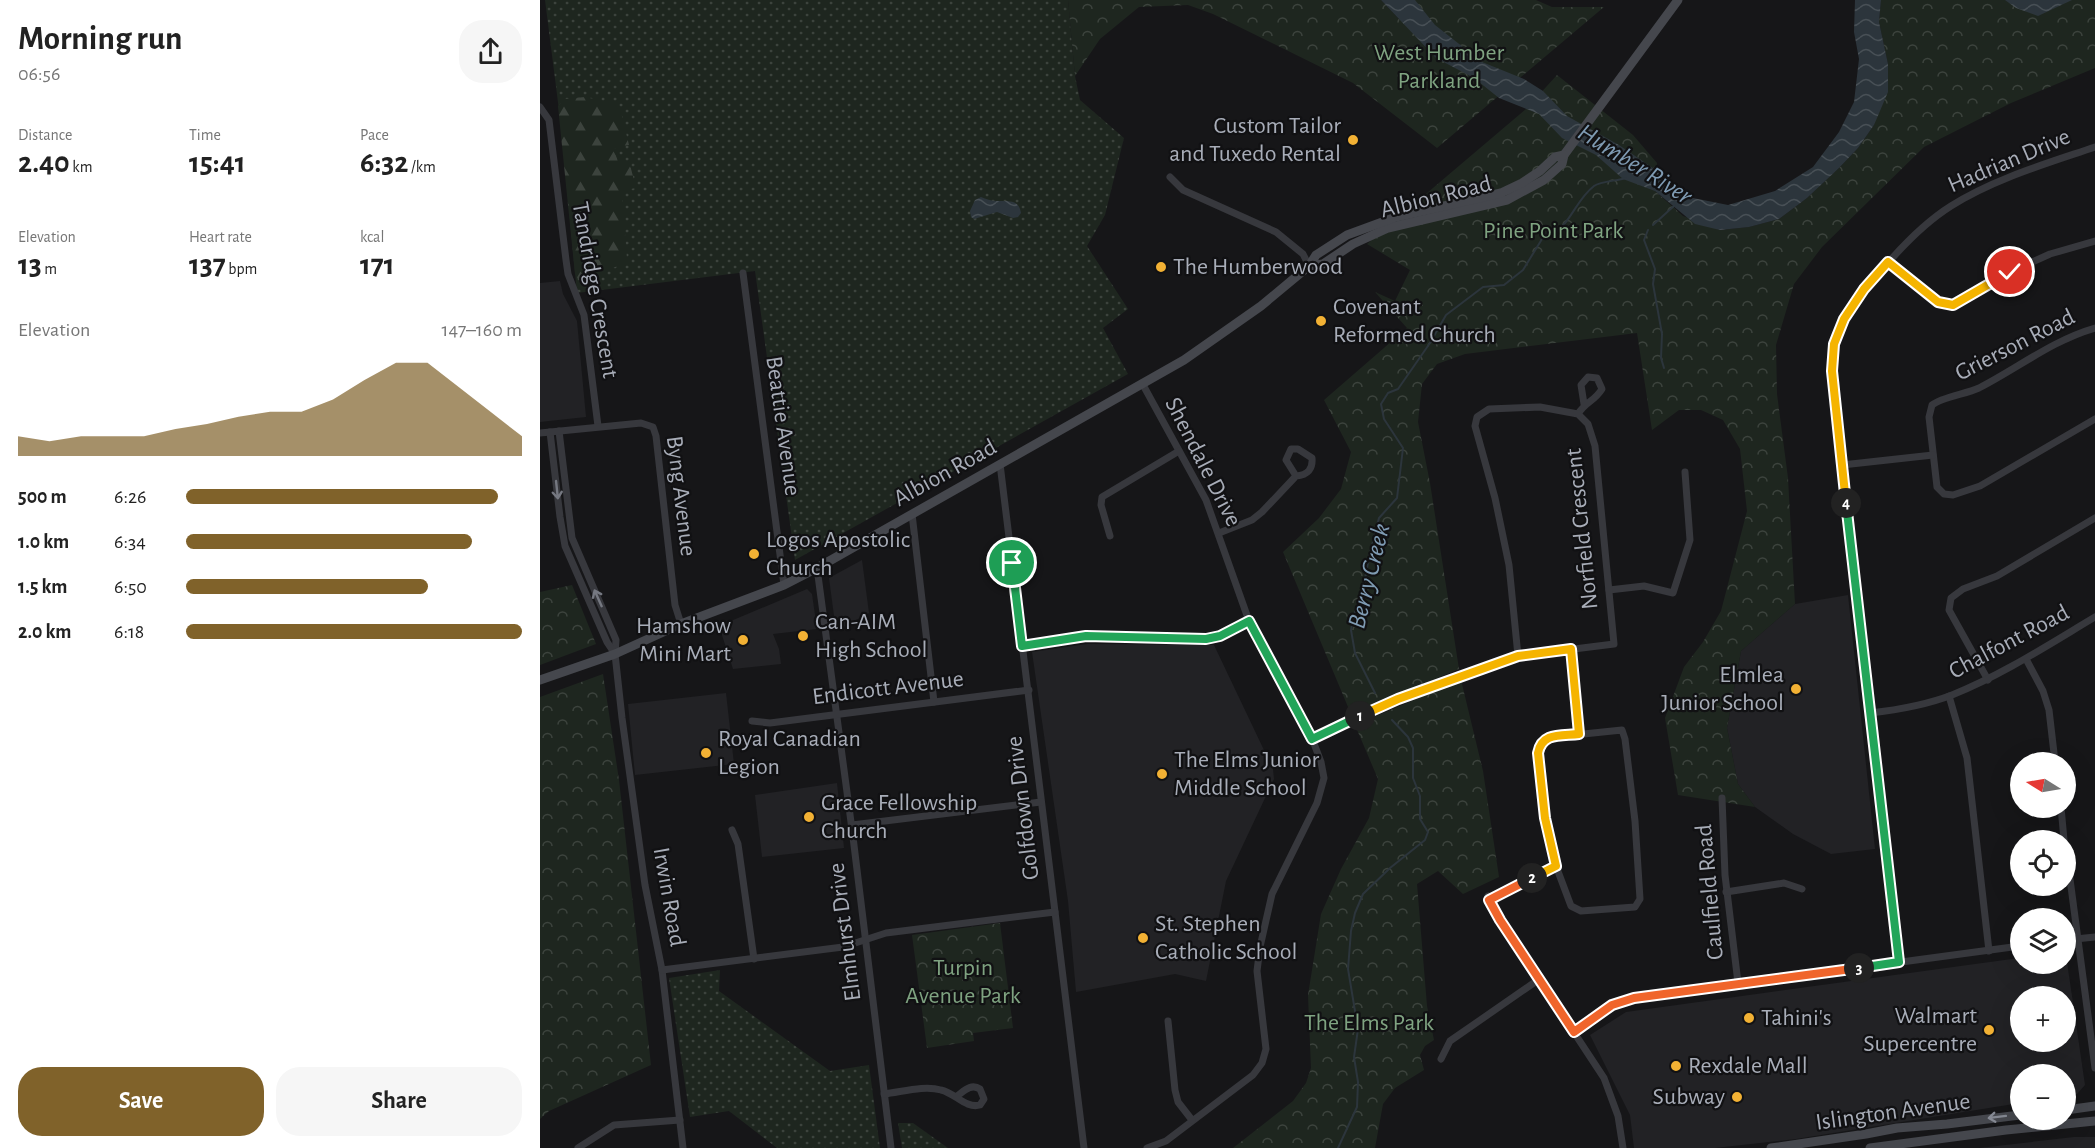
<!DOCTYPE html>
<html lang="en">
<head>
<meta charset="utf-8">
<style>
	body { margin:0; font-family:"Alegreya Sans",sans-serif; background:#f6f6f6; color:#222; height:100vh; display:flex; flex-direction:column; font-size:22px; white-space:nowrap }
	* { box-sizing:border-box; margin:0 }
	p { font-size:20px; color:#767676 }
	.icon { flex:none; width:33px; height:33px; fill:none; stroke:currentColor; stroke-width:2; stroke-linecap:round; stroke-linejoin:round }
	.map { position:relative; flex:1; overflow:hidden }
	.sheet { display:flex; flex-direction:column; background:#fff; width:540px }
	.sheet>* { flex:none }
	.needle { width:39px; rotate:281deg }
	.buttons { position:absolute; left:1470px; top:752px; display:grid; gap:12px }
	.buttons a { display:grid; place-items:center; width:66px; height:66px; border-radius:50%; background:#fff; box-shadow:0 6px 24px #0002; font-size:30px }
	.pin { position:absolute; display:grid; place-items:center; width:51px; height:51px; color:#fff; margin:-26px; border:3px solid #fff; border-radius:50%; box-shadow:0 2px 6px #0007 }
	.km { position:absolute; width:30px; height:30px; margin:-15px; border-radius:50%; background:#222; color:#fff; font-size:16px; line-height:30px; text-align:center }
	.round { display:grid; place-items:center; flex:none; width:63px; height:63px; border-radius:24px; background:#f6f6f6 }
	.overview { display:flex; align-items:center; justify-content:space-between; height:102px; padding:0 18px }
	h1 { font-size:33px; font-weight:700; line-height:45px }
	.stats { display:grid; grid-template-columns:repeat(3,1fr); gap:9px; height:102px; padding:6px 18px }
	.stats div { display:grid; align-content:center }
	.stats b { font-size:30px; font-weight:700 }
	.stats small { font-size:16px; font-weight:400 }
	.stats p { font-size:16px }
	.chart { height:168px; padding:12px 18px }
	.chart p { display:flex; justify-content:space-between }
	.chart svg { width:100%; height:108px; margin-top:6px; fill:#80622a; opacity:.7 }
	.cta { display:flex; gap:12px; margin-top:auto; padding:12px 18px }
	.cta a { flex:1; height:69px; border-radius:24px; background:#80622a; color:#fff; font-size:24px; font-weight:700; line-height:69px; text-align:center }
	.cta a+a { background:#f6f6f6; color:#222 }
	ul { padding:0 18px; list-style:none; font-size:20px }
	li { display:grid; grid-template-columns:96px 72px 1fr; align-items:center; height:45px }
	li i { height:15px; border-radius:8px; background:#80622a }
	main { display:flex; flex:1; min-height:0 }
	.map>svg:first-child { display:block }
	.built { fill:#222225; fill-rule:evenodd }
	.grass { fill:url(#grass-dots) }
	.forest { fill:url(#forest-firs) }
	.park { fill:url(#park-crowns) }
	.water { fill:url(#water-waves) }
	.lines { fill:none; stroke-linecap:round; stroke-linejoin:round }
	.stream { stroke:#2c353c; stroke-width:2 }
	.street { stroke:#37383d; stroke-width:7 }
	.secondary { stroke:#45474d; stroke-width:9 }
	.oneway { stroke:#757881 }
	.oneway2 { stroke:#858993 }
	.split-1-casing { stroke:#fff; stroke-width:12 }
	.split-2-casing { stroke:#fff; stroke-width:12 }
	.split-3-casing { stroke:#fff; stroke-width:12 }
	.split-4-casing { stroke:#fff; stroke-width:12 }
	.split-5-casing { stroke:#fff; stroke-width:12 }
	.split-1 { stroke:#22a559; stroke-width:8 }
	.split-2 { stroke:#f5b400; stroke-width:8 }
	.split-3 { stroke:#f0652b; stroke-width:8 }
	.split-4 { stroke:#22a559; stroke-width:8 }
	.split-5 { stroke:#f5b400; stroke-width:8 }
	.poi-dot { fill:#f2b134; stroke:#111113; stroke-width:2 }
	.labels { text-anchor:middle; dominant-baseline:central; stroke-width:4.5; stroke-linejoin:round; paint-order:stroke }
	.park-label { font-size:24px; fill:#7fa381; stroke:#111113 }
	.poi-label { font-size:24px; fill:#a8adb8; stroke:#111113; text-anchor:start }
	.street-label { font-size:24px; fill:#a8adb8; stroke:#111113 }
	.water-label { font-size:26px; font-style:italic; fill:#7f9bb3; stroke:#111113 }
</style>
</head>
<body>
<main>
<section class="sheet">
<div class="overview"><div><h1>Morning run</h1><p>06:56</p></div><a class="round"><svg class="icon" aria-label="share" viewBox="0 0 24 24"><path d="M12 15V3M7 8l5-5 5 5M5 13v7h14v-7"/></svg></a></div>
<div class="stats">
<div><p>Distance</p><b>2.40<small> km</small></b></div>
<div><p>Time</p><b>15:41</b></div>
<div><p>Pace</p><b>6:32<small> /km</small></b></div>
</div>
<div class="stats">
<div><p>Elevation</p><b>13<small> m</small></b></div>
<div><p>Heart rate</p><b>137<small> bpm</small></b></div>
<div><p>kcal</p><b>171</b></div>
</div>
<div class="chart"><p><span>Elevation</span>147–160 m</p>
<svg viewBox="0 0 160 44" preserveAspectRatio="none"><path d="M0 44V36L10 38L20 36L30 36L40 36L50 33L60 31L70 28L80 26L90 26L100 21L110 13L120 6L130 6L140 16L150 26L160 36V44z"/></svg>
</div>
<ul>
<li><b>500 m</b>6:26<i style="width:93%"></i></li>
<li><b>1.0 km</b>6:34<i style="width:85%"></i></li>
<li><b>1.5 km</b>6:50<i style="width:72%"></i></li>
<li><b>2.0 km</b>6:18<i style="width:100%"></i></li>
</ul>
<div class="cta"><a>Save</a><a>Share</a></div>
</section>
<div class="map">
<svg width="1555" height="1148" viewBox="0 0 1555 1148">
	<defs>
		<pattern id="grass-dots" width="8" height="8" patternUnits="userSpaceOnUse" patternTransform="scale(1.5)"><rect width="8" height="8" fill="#1e261f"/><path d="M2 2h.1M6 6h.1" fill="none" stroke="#3c433d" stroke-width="1.8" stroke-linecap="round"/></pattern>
		<pattern id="forest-firs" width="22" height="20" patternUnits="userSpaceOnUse" patternTransform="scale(1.5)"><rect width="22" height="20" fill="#1e261f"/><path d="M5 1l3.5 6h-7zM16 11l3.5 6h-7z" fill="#3c433d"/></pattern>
		<pattern id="park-crowns" width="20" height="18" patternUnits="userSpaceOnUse" patternTransform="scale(1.5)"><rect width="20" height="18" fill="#1e261f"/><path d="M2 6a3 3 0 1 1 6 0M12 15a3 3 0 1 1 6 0" fill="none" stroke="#3c433d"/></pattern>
		<pattern id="water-waves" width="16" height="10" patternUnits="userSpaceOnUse" patternTransform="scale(1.5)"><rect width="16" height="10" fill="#2c353c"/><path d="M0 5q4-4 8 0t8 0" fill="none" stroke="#485056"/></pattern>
	</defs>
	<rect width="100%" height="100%" fill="#161618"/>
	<g class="built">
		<path d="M 20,281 L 23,294 L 37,321 L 46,417 L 0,422 L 0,283 Z"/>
		<path d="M 322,560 L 329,613 L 296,631 L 289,578 Z"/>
		<path d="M 267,589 L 272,594 L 277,629 L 233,634 L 239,649 L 241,664 L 193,669 L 179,626 Z"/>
		<path d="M 1308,595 L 1335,849 L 1291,854 L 1253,834 L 1215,807 L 1198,784 L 1187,728 L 1201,651 L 1255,604 Z"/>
		<path d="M 547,644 L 674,645 L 733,769 L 734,779 L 686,881 L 666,981 L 635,974 L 536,992 L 528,901 L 492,652 Z"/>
		<path d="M 186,693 L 194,764 L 95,775 L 88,704 Z"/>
		<path d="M 297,783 L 304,848 L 222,857 L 215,795 Z"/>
		<path d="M 1526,955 L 1545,1085 L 1537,1094 L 1526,1096 L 1526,1074 L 1480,1074 L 1480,1103 L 1256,1139 L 1175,1148 L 1094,1148 L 1090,1115 L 1050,1035 L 1086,1012 L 1479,958 L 1480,963 L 1526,963 ZM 1480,996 L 1526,996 L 1526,1041 L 1480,1041 Z"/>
		<path d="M 1534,1137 L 1555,1137 L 1555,1148 L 1439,1148 Z"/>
	</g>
	<g class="grass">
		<path d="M 5,0 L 528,0 L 535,76 L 540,100 L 584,138 L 565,215 L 547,246 L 588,309 L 563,328 L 588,374 L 255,560 L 215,271 L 37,293 L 21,126 Z"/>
		<path d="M 180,970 L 179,991 L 290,1071 L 329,1065 L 340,1148 L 237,1148 L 189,1111 L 150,1117 L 129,978 Z"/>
		<path d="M 358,1123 L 373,1123 L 408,1148 L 362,1148 Z"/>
	</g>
	<path class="forest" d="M 45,97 L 77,104 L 81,112 L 89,145 L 74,149 L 78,162 L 89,161 L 96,188 L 90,189 L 82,195 L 87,259 L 83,264 L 65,271 L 47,284 L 40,282 L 35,274 L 18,106 L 25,99 Z"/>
	<g class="park">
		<path d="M 528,0 L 841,0 L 860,20 L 864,0 L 996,0 L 1012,7 L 1064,7 L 897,148 L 813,83 L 673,14 L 648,5 L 599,7 L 560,39 L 535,76 Z"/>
		<path d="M 1341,0 L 1555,0 L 1555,68 L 1471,103 L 1384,147 L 1282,247 L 1254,284 L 1236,345 L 1237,394 L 1248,478 L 1255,604 L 1201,651 L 1187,728 L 1198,784 L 1215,807 L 1138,795 L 1125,718 L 1144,667 L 1163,642 L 1181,611 L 1207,511 L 1200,449 L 1183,420 L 1161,410 L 1139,410 L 1112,430 L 1097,333 L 925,354 L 897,364 L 882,384 L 878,422 L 890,483 L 919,669 L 811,714 L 743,552 L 779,518 L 801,489 L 811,452 L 784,400 L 867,328 L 835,292 L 855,301 L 870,270 L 827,244 L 986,109 L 1017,75 L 1093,135 L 1117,163 L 1115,191 L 1143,216 L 1180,230 L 1209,227 L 1239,219 L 1267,198 L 1299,168 L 1318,148 L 1334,125 L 1348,64 L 1339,22 Z"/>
		<path d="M 32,585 L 56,644 L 0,665 L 0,592 Z"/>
		<path d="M 63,674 L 79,780 L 111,1065 L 9,1111 L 0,1119 L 0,697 Z"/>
		<path d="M 921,680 L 943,771 L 959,877 L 923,894 L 898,871 L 877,884 L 887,1006 L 894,1040 L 885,1046 L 880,1055 L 884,1070 L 855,1088 L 843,1104 L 835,1148 L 693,1148 L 753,1101 L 766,1083 L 771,1068 L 768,995 L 781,914 L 801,869 L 829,818 L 838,779 L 815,725 Z"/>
		<path d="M 460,923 L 473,1028 L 433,1033 L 434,1041 L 387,1048 L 372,935 Z"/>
	</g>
	<g class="water">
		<path d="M 841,0 L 875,0 L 895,25 L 942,62 L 984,79 L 1003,91 L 1027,116 L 1079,145 L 1123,175 L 1136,190 L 1148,197 L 1188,205 L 1235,191 L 1273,167 L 1299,132 L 1314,102 L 1319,59 L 1314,32 L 1315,0 L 1341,0 L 1339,22 L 1348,64 L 1348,92 L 1334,125 L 1318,148 L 1299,168 L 1267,198 L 1239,219 L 1209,227 L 1180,230 L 1155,224 L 1115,191 L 1083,179 L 1056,155 L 1022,138 L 999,114 L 959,98 L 934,78 L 896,58 Z"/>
		<path d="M 1465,0 L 1532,0 L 1498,16 L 1476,8 Z"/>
		<path d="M 441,197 C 446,199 451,201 457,201 C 468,201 479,199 481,213 L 478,217 L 473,218 L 457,212 L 434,219 L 431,217 L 430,211 L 435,200 Z"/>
	</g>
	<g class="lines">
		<g class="stream">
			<path d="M 1113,225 L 1135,205"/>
			<path d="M 1108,230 L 1104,240 L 1115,269 L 1113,284 L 1122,334 L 1121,358 L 1124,368"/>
			<path d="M 835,693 L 815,653 L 811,630 L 814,614 L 821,601 L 829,557 L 839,518 L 857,498 L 863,448 L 844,419 L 841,404 L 848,393 L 858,389 L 890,343 L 906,315 L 943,287 L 964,285 L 983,270 L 1002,239 C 1030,231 1033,202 1054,186 C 1061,181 1077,181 1086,178"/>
			<path d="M 798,1148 L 817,1107 L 818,1082 L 814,1057 L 818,1029 L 808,969 L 811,931 L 815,913 L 823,894 L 850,868 L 885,840 L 888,832 L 880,819 L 880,796 L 873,778 L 873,748 L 868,737 L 852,720"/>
		</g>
		<g class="street">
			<path d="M 0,107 L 9,120 L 26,260 L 28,274 L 44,315 L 58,426"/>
			<path d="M 630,177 L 643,190 L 736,232 L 763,254 L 769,266"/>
			<path d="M 1348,262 L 1398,302 L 1413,305 L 1470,272 L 1510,254 L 1555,241"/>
			<path d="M 203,273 L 244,585"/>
			<path d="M 1555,328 C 1513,340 1478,368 1439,388 C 1426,394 1402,397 1392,405 L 1389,417 L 1397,487 L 1404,494 L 1413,495 L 1440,486 L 1555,419"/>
			<path d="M 602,383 L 666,500 L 709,621 L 770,733 L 781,762 L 784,778 L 777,803 L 732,894 L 720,947 L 717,971 L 726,1049 L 722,1063 L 713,1075 L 626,1141 L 607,1148"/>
			<path d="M 1038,414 C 1046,401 1054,402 1062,389 L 1057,378 L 1048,377 L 1041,385 L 1044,404"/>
			<path d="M 19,431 L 32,538 L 76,640 L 75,654 L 82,718 L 105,885 L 122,970 L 143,1148"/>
			<path d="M 10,432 L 20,517 L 25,546 L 67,642 L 75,654"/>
			<path d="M 0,433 L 101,423 L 113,427 L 116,436 L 135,605 L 141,624"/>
			<path d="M 460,464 L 544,1148"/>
			<path d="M 1302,465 L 1393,455"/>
			<path d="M 372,514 L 394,702"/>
			<path d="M 679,533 L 712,520 L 722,512 L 756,476 C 768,475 773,469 772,458 L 758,449 L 751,449 L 746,460 L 756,476"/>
			<path d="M 570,536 L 561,505 L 562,497 L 639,451"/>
			<path d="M 277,568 L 313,837 L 351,1148"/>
			<path d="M 1069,590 L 1104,586 L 1133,593 L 1150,540 L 1145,472"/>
			<path d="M 482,647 L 546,636 L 666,639 L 680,636 L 709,621"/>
			<path d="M 1031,649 L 1039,734"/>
			<path d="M 1486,659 L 1503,691 L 1509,710 L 1515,762"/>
			<path d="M 1448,680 L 1409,610 L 1411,598 L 1423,589 L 1457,576 L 1555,518"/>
			<path d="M 1409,696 L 1427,758 L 1449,951"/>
			<path d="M 1330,713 C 1357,710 1386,705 1412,695 C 1462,675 1508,645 1555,617"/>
			<path d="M 212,721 L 230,723 L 489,690"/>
			<path d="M 1082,730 L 1085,739 L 1095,821 L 1100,899 L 1095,907 L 1041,911 L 1031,906 L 1016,866 L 1005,818 L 998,752 L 999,744 L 1005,738 Z"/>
			<path d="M 772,739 L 858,699 L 978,656 L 1074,644 L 1055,446 L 1048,424 L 1038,414 L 1000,407 L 949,409 L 937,417 L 935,426 L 955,498 L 969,565 L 978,656"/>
			<path d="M 1182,798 L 1185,875 L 1198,983"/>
			<path d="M 1521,807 L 1524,840"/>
			<path d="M 312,825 L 501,802"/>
			<path d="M 192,830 L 198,844 L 214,959"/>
			<path d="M 1526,849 L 1555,1068"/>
			<path d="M 1186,892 L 1244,883 L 1262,889"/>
			<path d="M 948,896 L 960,920 L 1064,1078 L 1078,1116 L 1083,1148"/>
			<path d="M 949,900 L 1016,866"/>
			<path d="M 1526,940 L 1555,937"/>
			<path d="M 1359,962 L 1292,371 C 1292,362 1292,352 1294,344 C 1301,316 1322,291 1341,271 C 1362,246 1384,223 1411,206 C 1453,179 1508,163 1555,147"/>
			<path d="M 122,970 L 303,947 L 346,933 L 515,912"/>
			<path d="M 628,1021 L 635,1090 L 638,1102 L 652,1120"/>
			<path d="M 1034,1032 L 1072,1005 L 1094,998 L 1480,946"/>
			<path d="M 901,1059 L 910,1041 L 998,980"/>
			<path d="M 344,1094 C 362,1092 384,1085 401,1090 C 415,1093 426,1109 440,1105 L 444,1099 L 440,1089 C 431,1083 424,1091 417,1096"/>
			<path d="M 38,1148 L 74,1125 L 140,1120"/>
		</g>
		<g class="secondary">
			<path d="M 769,266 L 783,264 L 813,244 L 848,228 L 967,200 L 1004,180 L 1022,164 L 1024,155 L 1138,0"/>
			<path d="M 0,680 L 75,654 L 141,624 L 244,585 L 277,568 L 644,360 L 721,306 L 769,266 L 776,255 L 807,235 L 856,217 L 961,193 L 982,183 L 1000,171 L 1015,157 L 1024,155"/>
			<path d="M 1526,1110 L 1555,1106"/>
			<path d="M 1231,1148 L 1326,1134 L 1357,1128 L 1407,1124 L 1480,1115"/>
			<path d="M 1330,1148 L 1466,1130 L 1555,1121"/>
		</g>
	</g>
	<defs><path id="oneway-shaft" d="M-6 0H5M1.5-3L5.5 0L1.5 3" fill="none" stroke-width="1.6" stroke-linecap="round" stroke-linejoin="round" transform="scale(1.5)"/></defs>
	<g class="oneway">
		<use href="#oneway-shaft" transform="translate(17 490) rotate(84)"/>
		<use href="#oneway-shaft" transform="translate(58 598) rotate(-114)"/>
	</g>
	<use class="oneway2" href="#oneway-shaft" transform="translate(1457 1117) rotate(173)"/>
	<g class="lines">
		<g class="split-1-casing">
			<path id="split-1" d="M 472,563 L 482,646 L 546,636 L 666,639 L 680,636 L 709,621 L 772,739 L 820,716"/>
		</g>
		<g class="split-2-casing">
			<path id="split-2" d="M 820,716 L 858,699 L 978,656 L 1031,649 L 1039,734 C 1021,736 1002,732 998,753 L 1005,818 L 1016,866 L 992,878"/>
		</g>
		<g class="split-3-casing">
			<path id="split-3" d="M 992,878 L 949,900 L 960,920 L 1034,1032 L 1072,1005 L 1094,998 L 1319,968"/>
		</g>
		<g class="split-4-casing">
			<path id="split-4" d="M 1306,503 L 1359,962 L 1319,968"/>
		</g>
		<g class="split-5-casing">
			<path id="split-5" d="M 1306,503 L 1292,371 L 1294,344 L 1304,319 L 1324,289 L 1348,262 L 1398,302 L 1413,305 L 1470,272"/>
		</g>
		<use href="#split-1" class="split-1"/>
		<use href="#split-2" class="split-2"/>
		<use href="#split-3" class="split-3"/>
		<use href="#split-4" class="split-4"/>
		<use href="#split-5" class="split-5"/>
	</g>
	<g class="poi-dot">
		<circle cx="813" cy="140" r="6"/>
		<circle cx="621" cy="267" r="6"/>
		<circle cx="781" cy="321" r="6"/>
		<circle cx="214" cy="554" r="6"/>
		<circle cx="263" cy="636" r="6"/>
		<circle cx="203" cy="640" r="6"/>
		<circle cx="1256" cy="689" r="6"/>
		<circle cx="166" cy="753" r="6"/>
		<circle cx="622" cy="774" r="6"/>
		<circle cx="269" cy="817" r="6"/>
		<circle cx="603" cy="938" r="6"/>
		<circle cx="1209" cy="1018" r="6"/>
		<circle cx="1449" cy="1030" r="6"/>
		<circle cx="1136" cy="1066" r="6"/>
		<circle cx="1197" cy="1097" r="6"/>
	</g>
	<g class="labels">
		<g class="park-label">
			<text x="899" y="53">West Humber<tspan x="899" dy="28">Parkland</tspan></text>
			<text x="1013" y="231">Pine Point Park</text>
			<text x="423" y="968">Turpin<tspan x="423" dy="28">Avenue Park</tspan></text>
			<text x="829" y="1023">The Elms Park</text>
		</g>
		<g class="poi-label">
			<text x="801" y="126" text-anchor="end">Custom Tailor<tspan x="801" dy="28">and Tuxedo Rental</tspan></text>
			<text x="633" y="267">The Humberwood</text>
			<text x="793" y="307">Covenant<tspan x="793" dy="28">Reformed Church</tspan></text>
			<text x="226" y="540">Logos Apostolic<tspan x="226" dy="28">Church</tspan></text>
			<text x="275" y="622">Can-AIM<tspan x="275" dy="28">High School</tspan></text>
			<text x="191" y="626" text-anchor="end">Hamshow<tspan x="191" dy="28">Mini Mart</tspan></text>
			<text x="1244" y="675" text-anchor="end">Elmlea<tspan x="1244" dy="28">Junior School</tspan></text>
			<text x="178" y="739">Royal Canadian<tspan x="178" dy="28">Legion</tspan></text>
			<text x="634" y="760">The Elms Junior<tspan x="634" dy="28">Middle School</tspan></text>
			<text x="281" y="803">Grace Fellowship<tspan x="281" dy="28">Church</tspan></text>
			<text x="615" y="924">St. Stephen<tspan x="615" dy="28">Catholic School</tspan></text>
			<text x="1437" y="1016" text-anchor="end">Walmart<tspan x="1437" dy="28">Supercentre</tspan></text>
			<text x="1221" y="1018">Tahini's</text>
			<text x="1148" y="1066">Rexdale Mall</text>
			<text x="1185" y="1097" text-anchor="end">Subway</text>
		</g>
		<g class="street-label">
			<text transform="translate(1469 161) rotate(-23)">Hadrian Drive</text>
			<text transform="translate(896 197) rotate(-14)">Albion Road</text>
			<text transform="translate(55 290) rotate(80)">Tandridge Crescent</text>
			<text transform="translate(1475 345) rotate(-27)">Grierson Road</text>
			<text transform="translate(243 426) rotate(82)">Beattie Avenue</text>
			<text transform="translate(663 462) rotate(63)">Shendale Drive</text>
			<text transform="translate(405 473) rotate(-29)">Albion Road</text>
			<text transform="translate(141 496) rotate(83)">Byng Avenue</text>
			<text transform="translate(1042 529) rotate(-96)">Norfield Crescent</text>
			<text transform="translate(1469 642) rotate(-28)">Chalfont Road</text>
			<text transform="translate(348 688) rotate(-7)">Endicott Avenue</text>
			<text transform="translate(483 808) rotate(-97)">Golfdown Drive</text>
			<text transform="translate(1170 892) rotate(-95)">Caulfield Road</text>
			<text transform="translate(129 897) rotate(80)">Irwin Road</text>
			<text transform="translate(305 932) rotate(-97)">Elmhurst Drive</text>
			<text transform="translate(1353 1112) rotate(-8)">Islington Avenue</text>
		</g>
		<g class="water-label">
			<text transform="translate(1095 164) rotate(32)">Humber River</text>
			<text transform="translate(829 576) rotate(-76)">Berry Creek</text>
		</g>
	</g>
</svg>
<div class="buttons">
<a><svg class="needle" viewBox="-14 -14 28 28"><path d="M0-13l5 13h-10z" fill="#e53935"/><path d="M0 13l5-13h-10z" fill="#767676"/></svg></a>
<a><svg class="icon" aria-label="locate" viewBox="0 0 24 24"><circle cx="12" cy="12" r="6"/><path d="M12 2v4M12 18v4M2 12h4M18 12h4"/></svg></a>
<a><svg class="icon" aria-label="layers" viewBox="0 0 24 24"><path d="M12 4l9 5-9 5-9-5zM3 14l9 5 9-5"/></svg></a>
<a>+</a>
<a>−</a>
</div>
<div class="pin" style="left:472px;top:563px;background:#1e9e55"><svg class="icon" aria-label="arrive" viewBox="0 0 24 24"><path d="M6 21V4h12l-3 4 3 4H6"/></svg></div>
<div class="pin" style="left:1470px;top:272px;background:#d93025"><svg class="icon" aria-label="check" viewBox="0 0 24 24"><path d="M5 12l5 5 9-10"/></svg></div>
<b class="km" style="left:820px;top:716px">1</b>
<b class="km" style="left:992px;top:878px">2</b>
<b class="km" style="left:1319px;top:968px">3</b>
<b class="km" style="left:1306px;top:503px">4</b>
</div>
</main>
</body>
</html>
